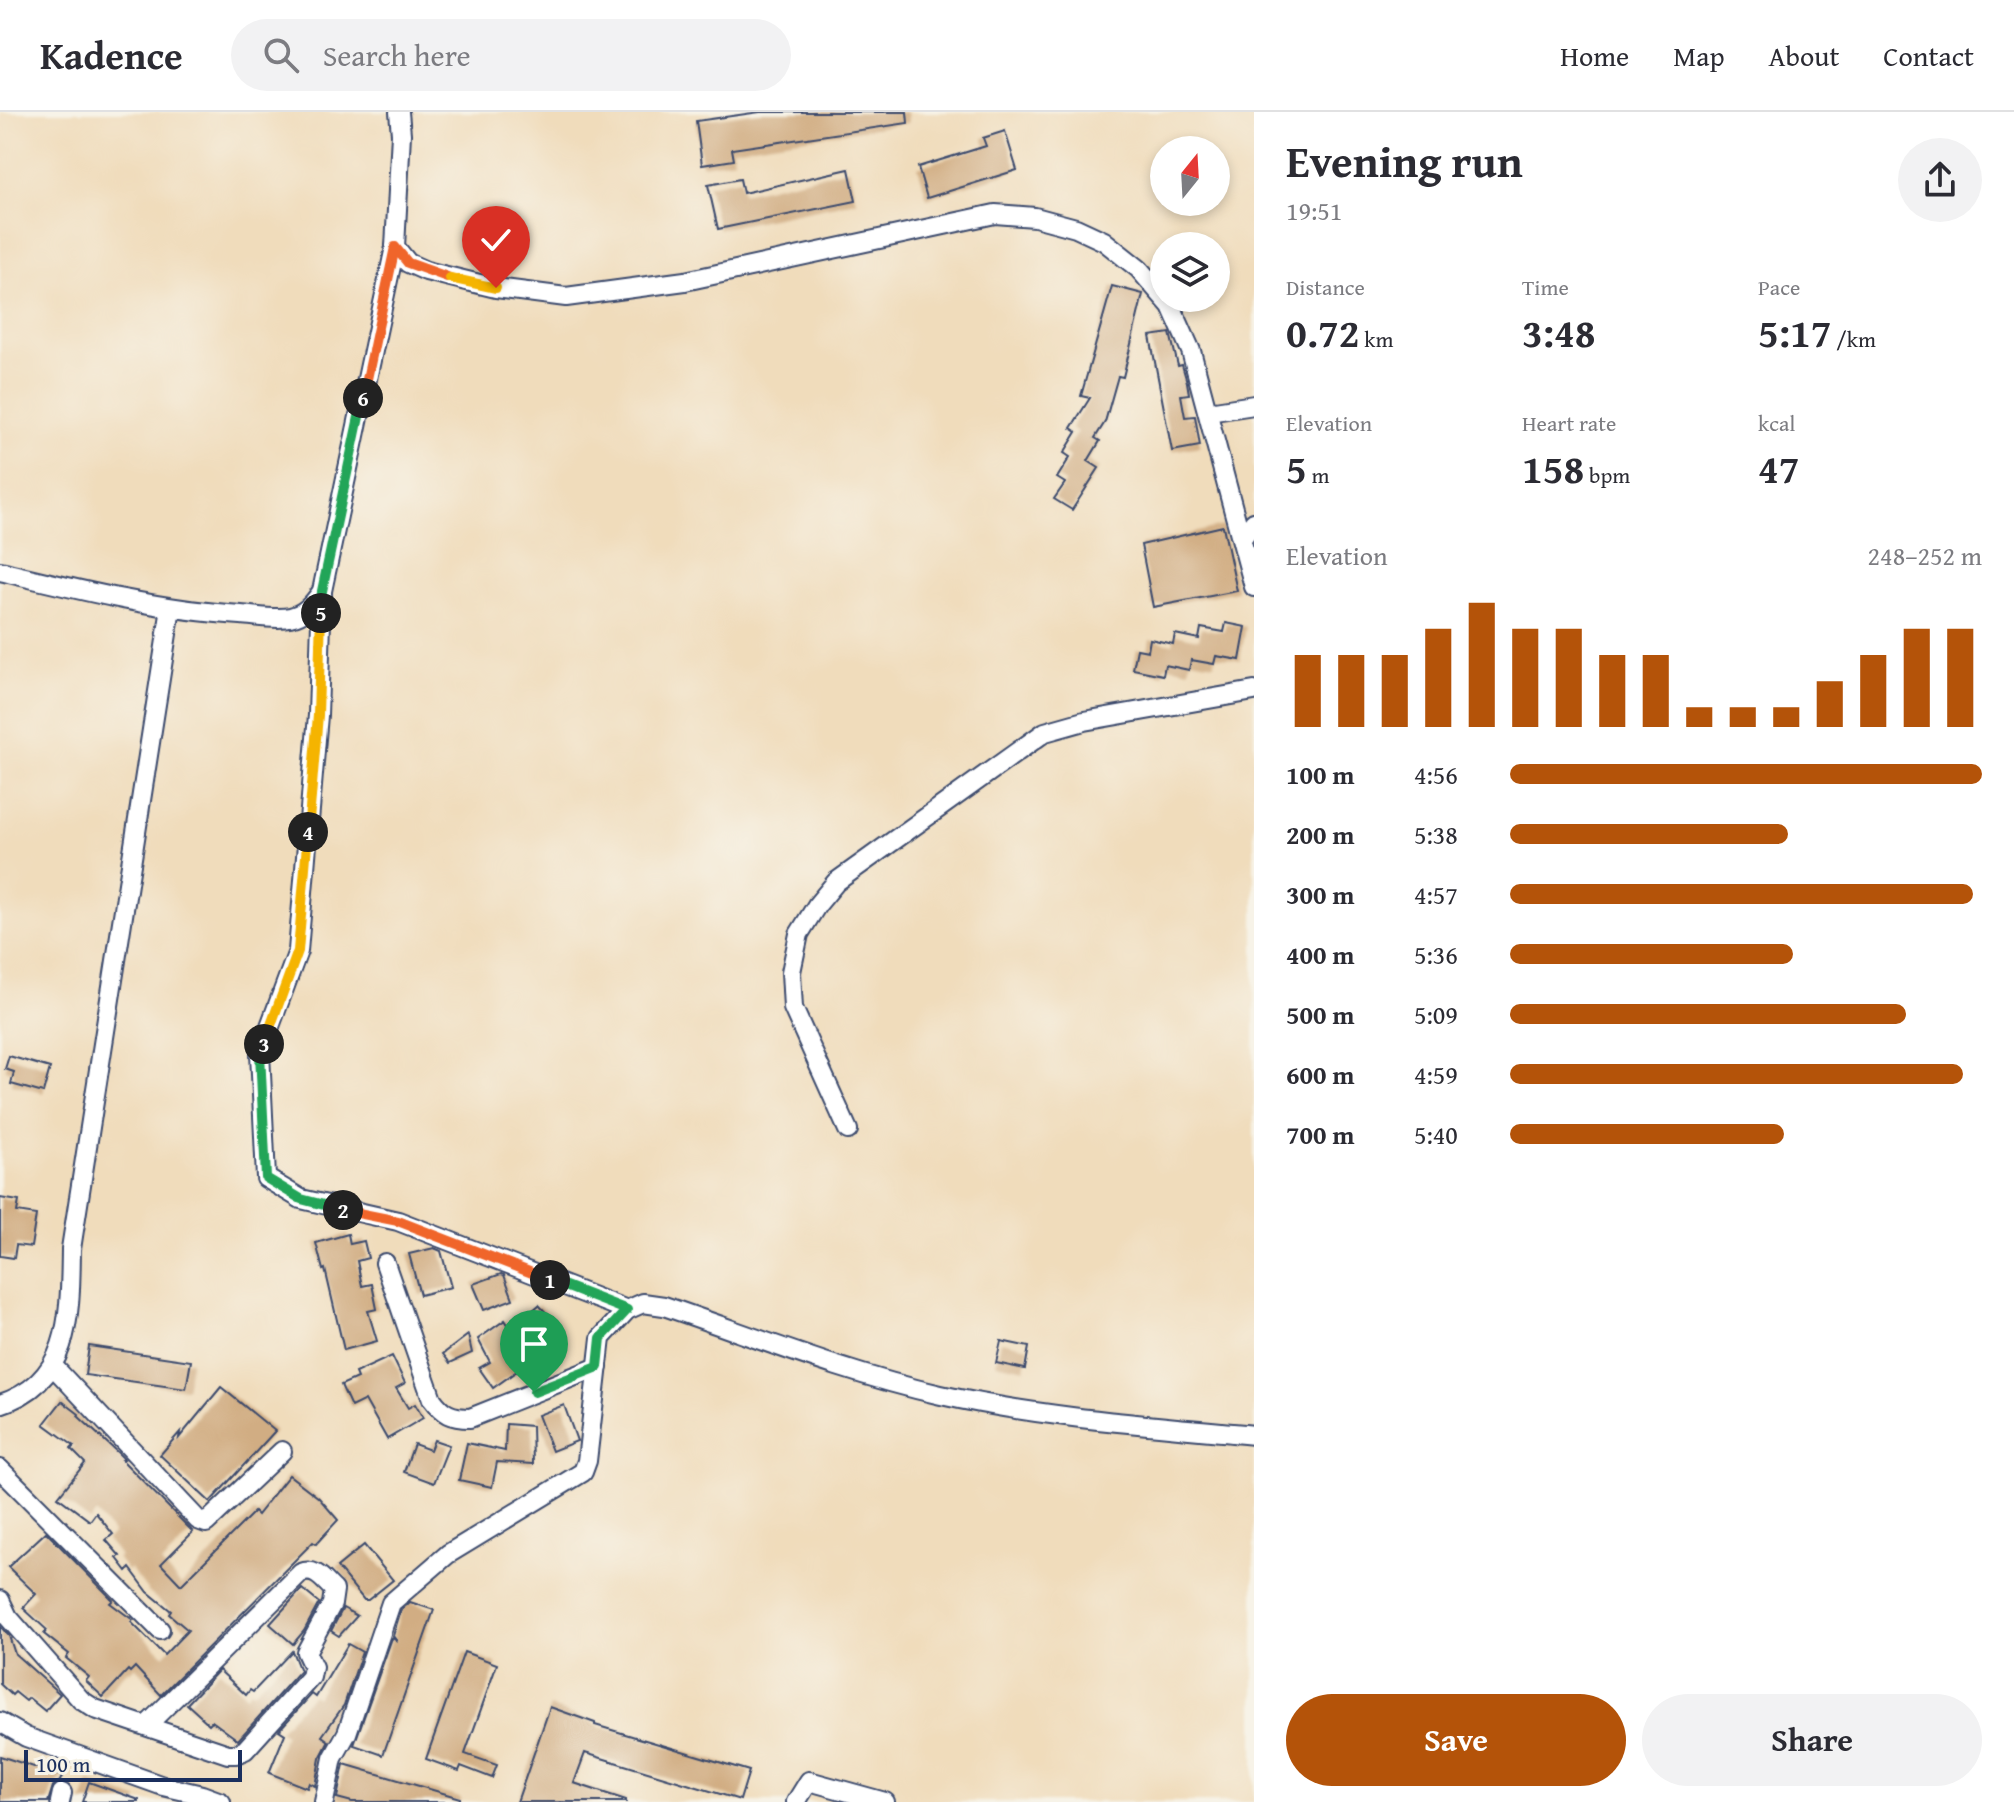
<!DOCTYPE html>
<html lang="en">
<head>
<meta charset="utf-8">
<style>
	body { margin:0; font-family:"Gentium Book Plus",serif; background:#f2f2f3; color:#2b2b33; height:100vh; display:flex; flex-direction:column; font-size:30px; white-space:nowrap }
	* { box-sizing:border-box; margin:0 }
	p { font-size:26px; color:#7c7c81 }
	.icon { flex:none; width:44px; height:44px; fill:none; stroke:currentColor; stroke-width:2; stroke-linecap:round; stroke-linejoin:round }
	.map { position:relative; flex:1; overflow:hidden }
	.details { display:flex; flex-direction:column; background:#fff; width:760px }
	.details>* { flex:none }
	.needle { width:52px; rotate:18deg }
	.controls { position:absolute; left:1150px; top:24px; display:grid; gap:16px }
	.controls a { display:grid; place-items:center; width:80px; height:80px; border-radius:50%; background:#fff; box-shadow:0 4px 12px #0003; font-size:40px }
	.scale { position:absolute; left:24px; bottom:20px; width:218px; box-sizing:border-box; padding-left:8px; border:4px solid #1b2f5e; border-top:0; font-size:22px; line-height:28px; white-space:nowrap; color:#1b2f5e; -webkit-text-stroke:6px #f7f3e8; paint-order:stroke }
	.pin { position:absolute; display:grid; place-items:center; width:68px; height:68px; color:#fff; margin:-82px -34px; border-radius:50% 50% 50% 0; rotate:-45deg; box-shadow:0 0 8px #0007 }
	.pin .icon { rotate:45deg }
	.km { position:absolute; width:40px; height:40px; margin:-20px; border-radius:50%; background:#222; color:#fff; font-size:22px; line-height:40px; text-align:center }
	.round { display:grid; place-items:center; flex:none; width:84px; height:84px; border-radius:42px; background:#f2f2f3 }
	.headline { display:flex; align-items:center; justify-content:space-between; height:136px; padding:0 32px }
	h1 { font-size:44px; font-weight:700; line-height:60px }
	.figures { display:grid; grid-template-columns:repeat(3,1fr); gap:12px; height:136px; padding:8px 32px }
	.figures div { display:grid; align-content:center }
	.figures b { font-size:40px; font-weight:700 }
	.figures small { font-size:22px; font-weight:400 }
	.figures p { font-size:22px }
	.chart { height:224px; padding:16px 32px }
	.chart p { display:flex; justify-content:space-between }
	.chart svg { width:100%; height:144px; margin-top:8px; stroke:#b45309; stroke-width:6 }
	.button { display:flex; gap:16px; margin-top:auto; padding:16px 32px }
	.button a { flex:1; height:92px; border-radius:48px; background:#b45309; color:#fff; font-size:32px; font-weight:700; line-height:92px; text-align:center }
	.button a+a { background:#f2f2f3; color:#2b2b33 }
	ul { padding:0 32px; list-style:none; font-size:26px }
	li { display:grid; grid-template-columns:128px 96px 1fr; align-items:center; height:60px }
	li i { height:20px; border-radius:10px; background:#b45309 }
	header { display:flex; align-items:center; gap:48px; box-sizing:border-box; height:112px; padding:0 40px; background:#fff; border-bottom:2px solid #e1e1e2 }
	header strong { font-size:38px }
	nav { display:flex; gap:44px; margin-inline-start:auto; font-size:28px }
	.search { width:560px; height:72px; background:#f2f2f3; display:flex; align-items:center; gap:20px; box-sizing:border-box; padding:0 28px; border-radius:44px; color:#7c7c81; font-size:30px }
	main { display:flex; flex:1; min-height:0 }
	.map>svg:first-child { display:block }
	.building { fill:#d1ad83 }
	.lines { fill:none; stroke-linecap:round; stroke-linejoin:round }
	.minor-casing { stroke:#3b496c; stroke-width:22 }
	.minor { stroke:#fff; stroke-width:18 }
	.split-1-casing { stroke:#fff; stroke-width:16 }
	.split-2-casing { stroke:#fff; stroke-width:16 }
	.split-3-casing { stroke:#fff; stroke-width:16 }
	.split-4-casing { stroke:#fff; stroke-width:16 }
	.split-5-casing { stroke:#fff; stroke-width:16 }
	.split-6-casing { stroke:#fff; stroke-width:16 }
	.split-7-casing { stroke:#fff; stroke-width:16 }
	.split-8-casing { stroke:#fff; stroke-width:16 }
	.split-1 { stroke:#22a559; stroke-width:10 }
	.split-2 { stroke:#f0652b; stroke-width:10 }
	.split-3 { stroke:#22a559; stroke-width:10 }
	.split-4 { stroke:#f5b400; stroke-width:10 }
	.split-5 { stroke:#f5b400; stroke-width:10 }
	.split-6 { stroke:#22a559; stroke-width:10 }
	.split-7 { stroke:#f0652b; stroke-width:10 }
	.split-8 { stroke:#f5b400; stroke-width:10 }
</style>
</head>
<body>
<header>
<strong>Kadence</strong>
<div class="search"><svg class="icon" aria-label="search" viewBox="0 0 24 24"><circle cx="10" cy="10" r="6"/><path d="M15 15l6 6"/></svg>Search here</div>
<nav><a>Home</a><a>Map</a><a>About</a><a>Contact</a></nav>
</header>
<main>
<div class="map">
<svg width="1254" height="1690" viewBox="0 0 1254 1690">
	<rect width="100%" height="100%" fill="#f7f3e8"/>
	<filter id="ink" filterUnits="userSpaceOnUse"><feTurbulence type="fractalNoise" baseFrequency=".0125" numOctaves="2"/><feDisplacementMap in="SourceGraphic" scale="16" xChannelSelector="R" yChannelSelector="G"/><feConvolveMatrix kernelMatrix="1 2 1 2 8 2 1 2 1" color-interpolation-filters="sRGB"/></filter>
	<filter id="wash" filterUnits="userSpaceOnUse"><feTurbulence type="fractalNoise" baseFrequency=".006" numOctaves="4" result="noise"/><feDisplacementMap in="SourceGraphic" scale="32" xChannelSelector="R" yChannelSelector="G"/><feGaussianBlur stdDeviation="1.8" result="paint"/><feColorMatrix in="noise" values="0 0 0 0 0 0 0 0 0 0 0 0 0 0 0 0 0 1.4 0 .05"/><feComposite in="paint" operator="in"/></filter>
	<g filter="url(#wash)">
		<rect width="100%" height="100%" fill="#f0dcbb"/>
		<g id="blocks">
			<g class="building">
				<path d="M 760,0 L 907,0 L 908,11 L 732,37 L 734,48 L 702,53 L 696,9 Z"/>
				<path d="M 1005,19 L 1017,58 L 927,86 L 918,55 L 986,34 L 983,26 Z"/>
				<path d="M 849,57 L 856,89 L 718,117 L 708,73 L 740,67 L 743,81 Z"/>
				<path d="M 1112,174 L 1143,182 L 1123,265 L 1118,264 L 1105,310 L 1095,326 L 1100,329 L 1088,349 L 1099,356 L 1072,398 L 1054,387 L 1065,371 L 1057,366 L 1070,345 L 1064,341 L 1077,320 L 1071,316 L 1090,286 L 1081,284 Z"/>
				<path d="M 1170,221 L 1178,254 L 1182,253 L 1187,270 L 1189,282 L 1181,283 L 1185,305 L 1195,304 L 1200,334 L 1172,339 L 1150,224 Z"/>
				<path d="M 1223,414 L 1237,479 L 1153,495 L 1141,433 Z"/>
				<path d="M 1226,511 L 1246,515 L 1240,548 L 1216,544 L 1214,552 L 1191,548 L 1189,558 L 1165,553 L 1163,563 L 1133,557 L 1137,537 L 1148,539 L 1150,527 L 1173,532 L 1175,522 L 1199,527 L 1201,516 L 1224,520 Z"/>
				<path d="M 9,944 L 50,956 L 43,981 L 11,972 L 14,960 L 5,957 Z"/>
				<path d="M 0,1086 L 19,1089 L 17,1100 L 36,1103 L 31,1135 L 16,1133 L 14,1146 L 0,1144 Z"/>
				<path d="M 348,1122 L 350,1132 L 364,1129 L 368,1146 L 357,1149 L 362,1174 L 372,1172 L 377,1197 L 368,1199 L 377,1229 L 344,1238 L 325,1157 L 323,1158 L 316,1131 Z"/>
				<path d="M 434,1136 L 441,1139 L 451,1175 L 420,1183 L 409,1142 Z"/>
				<path d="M 501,1162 L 504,1163 L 513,1187 L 484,1198 L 473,1172 Z"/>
				<path d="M 539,1193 L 561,1217 L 541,1235 L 532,1226 L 511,1241 L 521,1256 L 493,1276 L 479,1256 L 490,1250 L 478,1227 L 505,1208 L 511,1217 Z"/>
				<path d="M 468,1223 L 472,1241 L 450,1251 L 443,1242 Z"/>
				<path d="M 1001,1229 L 1029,1235 L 1025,1257 L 996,1251 Z"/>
				<path d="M 89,1234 L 191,1249 L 186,1277 L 85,1263 Z"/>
				<path d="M 392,1244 L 405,1271 L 396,1276 L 408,1296 L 415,1292 L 423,1306 L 387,1327 L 365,1288 L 351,1295 L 341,1273 L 357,1266 L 355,1261 Z"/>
				<path d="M 221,1275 L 275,1319 L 210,1390 L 160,1343 L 180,1320 L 179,1326 Z"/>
				<path d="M 62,1289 L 79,1302 L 78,1304 L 118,1341 L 124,1347 L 122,1348 L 193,1420 L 161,1452 L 181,1473 L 254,1400 L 257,1403 L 289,1363 L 319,1386 L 338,1408 L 316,1432 L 313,1430 L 161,1583 L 135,1555 L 130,1560 L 128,1558 L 103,1585 L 86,1569 L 89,1565 L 66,1546 L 69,1542 L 44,1522 L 47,1518 L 23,1496 L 36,1482 L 8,1455 L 46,1420 L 113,1488 L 110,1491 L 133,1508 L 131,1510 L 164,1543 L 188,1518 L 169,1502 L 171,1499 L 148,1480 L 130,1456 L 127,1459 L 117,1446 L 120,1444 L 106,1428 L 113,1422 L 96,1401 L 90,1409 L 58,1385 L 85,1351 L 71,1337 L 74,1334 L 44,1312 Z"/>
				<path d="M 564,1293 L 577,1329 L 552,1339 L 538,1303 Z"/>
				<path d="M 506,1312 L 532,1314 L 533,1352 L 497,1350 L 492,1375 L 459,1368 L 467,1331 L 505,1339 Z"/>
				<path d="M 434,1328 L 449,1333 L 434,1371 L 404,1360 L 414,1332 L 430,1338 Z"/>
				<path d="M 364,1433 L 393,1468 L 368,1488 L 364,1488 L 337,1455 Z"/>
				<path d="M 302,1477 L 319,1491 L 304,1519 L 293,1532 L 270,1512 Z"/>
				<path d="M 410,1490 L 434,1498 L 383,1643 L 354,1633 L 392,1526 L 397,1529 L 393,1524 L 401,1498 Z"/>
				<path d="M 343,1496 L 357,1504 L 339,1524 L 331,1519 Z"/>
				<path d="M 0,1514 L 9,1524 L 15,1542 L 60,1582 L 45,1599 L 29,1586 L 26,1589 L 15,1580 L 12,1583 L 0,1572 Z"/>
				<path d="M 348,1532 L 362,1540 L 344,1593 L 322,1624 L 329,1629 L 320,1646 L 315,1674 L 309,1671 L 307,1676 L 269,1661 L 285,1622 L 279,1618 L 312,1582 L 316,1585 Z"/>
				<path d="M 292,1539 L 300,1559 L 238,1628 L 212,1609 L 209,1612 L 187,1592 L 219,1558 L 246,1583 L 250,1578 L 253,1580 Z"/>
				<path d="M 464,1540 L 497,1552 L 465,1642 L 497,1653 L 492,1666 L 461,1654 L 459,1659 L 426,1647 Z"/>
				<path d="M 550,1595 L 595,1611 L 595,1613 L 749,1659 L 740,1688 L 585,1641 L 574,1671 L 626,1688 L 626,1690 L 517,1690 Z"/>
				<path d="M 0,1644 L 62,1664 L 60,1669 L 53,1674 L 48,1690 L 0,1690 Z"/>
				<path d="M 344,1652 L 460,1686 L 460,1690 L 352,1690 L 337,1686 Z"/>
				<path d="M 89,1670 L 139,1688 L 139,1690 L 82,1690 Z"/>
			</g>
		</g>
	</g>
	<g filter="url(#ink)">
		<use href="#blocks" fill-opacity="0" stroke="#3b496c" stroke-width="2"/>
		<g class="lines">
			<g class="minor-casing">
				<g id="minor">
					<path d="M 399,0 L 401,22 L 395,135 L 408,151 L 426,159 L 496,176 L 566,185 L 685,169 L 995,102 L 1035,105 L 1076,116 L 1104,129 L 1139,157 L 1171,194 L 1191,239 L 1254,475"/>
					<path d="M 1208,300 L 1254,293"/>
					<path d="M 1242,426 L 1254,410"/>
					<path d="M 0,459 C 79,478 159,498 241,503 C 256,504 275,508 290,505 C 305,502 313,492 322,479 L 395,135"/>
					<path d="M 322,479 L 318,603 L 298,839 L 260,941 L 266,1066 L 301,1087 L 398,1109 L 627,1198"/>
					<path d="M 848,1018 L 793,896 L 791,860 L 799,822 L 817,793 L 836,770 L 1045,620 L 1084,609 L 1254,579"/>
					<path d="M 385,1151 L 432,1287 C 443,1302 451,1306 470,1306 L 598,1255"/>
					<path d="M 53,1254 L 198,1408 L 206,1411 L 282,1339"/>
					<path d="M 0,1292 C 72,1270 70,1200 71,1137 L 171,496"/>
					<path d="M 0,1357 L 160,1518"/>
					<path d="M 0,1488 L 8,1505 L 81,1588 L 95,1597 L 228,1642 L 236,1642 L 245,1638 L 311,1565 L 313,1555 L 306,1540 L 332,1492 L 334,1478 C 324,1469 316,1455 301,1461 L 146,1614"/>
					<path d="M 0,1610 L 26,1625 L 163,1674 L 202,1683 L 221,1690"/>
					<path d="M 60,1690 L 62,1681"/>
					<path d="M 324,1690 L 333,1646 L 347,1621 L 391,1491 L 448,1442 L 583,1360 L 587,1349 L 601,1226 L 627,1198 L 643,1191 L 664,1194 C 755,1225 847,1262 941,1283 C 1044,1306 1150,1313 1254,1323"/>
					<path d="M 796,1690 L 809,1669 L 885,1690"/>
				</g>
			</g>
			<use href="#minor" class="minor"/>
		</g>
	</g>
	<g class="lines" filter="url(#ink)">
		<g class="split-1-casing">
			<path id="split-1" d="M 534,1280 L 598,1255 L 601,1226 L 627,1198 L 550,1168"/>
		</g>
		<g class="split-2-casing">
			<path id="split-2" d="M 343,1098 L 398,1109 L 550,1168"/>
		</g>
		<g class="split-3-casing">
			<path id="split-3" d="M 264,932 L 260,941 L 266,1066 L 301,1087 L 343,1098"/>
		</g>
		<g class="split-4-casing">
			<path id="split-4" d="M 264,932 L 298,839 L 308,720"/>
		</g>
		<g class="split-5-casing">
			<path id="split-5" d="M 308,720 L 318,603 L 321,501"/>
		</g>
		<g class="split-6-casing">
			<path id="split-6" d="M 321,501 L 322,479 L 363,286"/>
		</g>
		<g class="split-7-casing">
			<path id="split-7" d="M 363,286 L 395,135 L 408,151 L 450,166"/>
		</g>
		<g class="split-8-casing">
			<path id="split-8" d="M 450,166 L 496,176"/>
		</g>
		<use href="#split-1" class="split-1"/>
		<use href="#split-2" class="split-2"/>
		<use href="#split-3" class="split-3"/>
		<use href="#split-4" class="split-4"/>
		<use href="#split-5" class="split-5"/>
		<use href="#split-6" class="split-6"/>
		<use href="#split-7" class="split-7"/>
		<use href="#split-8" class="split-8"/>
	</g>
</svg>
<div class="controls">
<a><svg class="needle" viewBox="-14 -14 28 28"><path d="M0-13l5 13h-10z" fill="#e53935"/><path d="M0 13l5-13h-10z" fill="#7c7c81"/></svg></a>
<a><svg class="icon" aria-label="layers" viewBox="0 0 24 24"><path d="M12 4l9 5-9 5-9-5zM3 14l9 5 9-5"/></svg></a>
</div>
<div class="scale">100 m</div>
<div class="pin" style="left:534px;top:1280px;background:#1e9e55"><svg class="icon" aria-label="arrive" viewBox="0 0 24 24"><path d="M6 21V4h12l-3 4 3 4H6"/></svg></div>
<div class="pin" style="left:496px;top:176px;background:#d93025"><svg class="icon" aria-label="check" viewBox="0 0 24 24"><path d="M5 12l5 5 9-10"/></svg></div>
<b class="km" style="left:550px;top:1168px">1</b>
<b class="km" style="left:343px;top:1098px">2</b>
<b class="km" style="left:264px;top:932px">3</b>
<b class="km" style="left:308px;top:720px">4</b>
<b class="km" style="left:321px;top:501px">5</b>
<b class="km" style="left:363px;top:286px">6</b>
</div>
<section class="details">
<div class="headline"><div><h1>Evening run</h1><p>19:51</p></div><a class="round"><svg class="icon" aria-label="share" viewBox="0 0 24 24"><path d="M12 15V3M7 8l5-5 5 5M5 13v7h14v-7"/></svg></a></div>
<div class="figures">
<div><p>Distance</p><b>0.72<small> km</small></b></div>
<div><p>Time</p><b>3:48</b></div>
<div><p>Pace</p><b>5:17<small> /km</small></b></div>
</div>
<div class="figures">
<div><p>Elevation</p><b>5<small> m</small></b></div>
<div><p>Heart rate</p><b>158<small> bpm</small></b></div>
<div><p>kcal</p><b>47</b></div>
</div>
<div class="chart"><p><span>Elevation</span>248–252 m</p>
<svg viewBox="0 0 160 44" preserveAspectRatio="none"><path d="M5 44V22M15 44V22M25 44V22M35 44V14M45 44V6M55 44V14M65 44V14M75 44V22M85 44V22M95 44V38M105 44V38M115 44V38M125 44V30M135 44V22M145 44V14M155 44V14"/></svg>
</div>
<ul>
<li><b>100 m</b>4:56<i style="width:100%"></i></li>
<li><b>200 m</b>5:38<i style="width:59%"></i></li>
<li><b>300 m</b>4:57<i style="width:98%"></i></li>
<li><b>400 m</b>5:36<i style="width:60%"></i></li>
<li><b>500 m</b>5:09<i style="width:84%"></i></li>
<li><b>600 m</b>4:59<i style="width:96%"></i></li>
<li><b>700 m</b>5:40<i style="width:58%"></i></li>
</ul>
<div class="button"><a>Save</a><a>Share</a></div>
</section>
</main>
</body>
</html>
